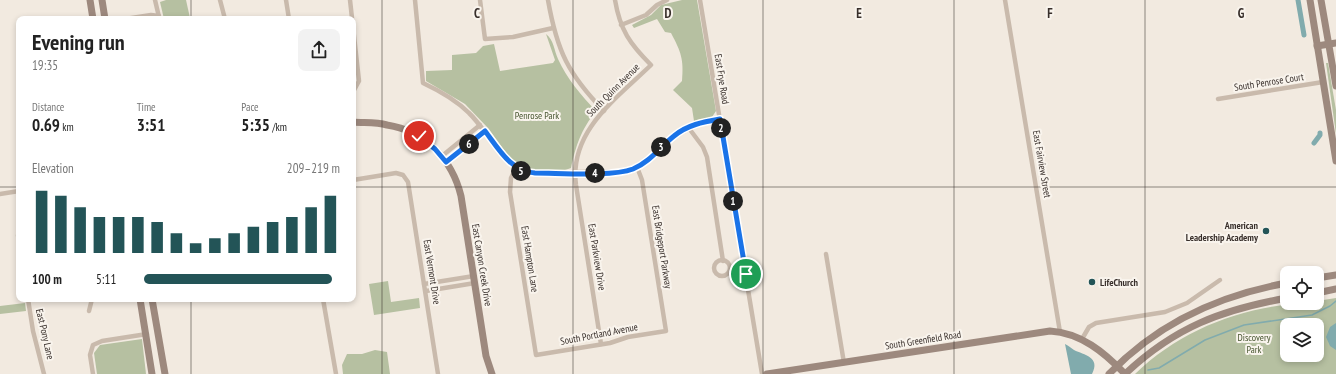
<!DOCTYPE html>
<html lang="en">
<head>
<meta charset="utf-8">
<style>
	body { margin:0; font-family:"PT Sans Narrow",sans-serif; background:#f2f2f2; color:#222; height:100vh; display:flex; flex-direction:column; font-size:15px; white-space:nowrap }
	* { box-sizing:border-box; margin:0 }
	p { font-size:13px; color:#767676 }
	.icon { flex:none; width:22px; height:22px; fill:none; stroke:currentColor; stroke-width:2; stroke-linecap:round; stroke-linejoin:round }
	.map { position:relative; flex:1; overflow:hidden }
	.side { position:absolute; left:16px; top:16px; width:340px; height:286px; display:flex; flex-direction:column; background:#fff; border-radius:8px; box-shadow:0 2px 6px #0003 }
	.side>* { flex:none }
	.fabs { position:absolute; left:1280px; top:266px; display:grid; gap:8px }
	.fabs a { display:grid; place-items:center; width:44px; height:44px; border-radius:8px; background:#fff; box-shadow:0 2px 6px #0003; font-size:20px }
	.pin { position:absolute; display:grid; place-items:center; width:34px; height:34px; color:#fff; margin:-17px; border:2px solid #fff; border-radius:50%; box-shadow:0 1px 4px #0007 }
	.km { position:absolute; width:20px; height:20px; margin:-10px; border-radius:50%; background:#222; color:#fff; font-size:11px; line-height:20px; text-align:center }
	.round { display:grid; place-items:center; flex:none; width:42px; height:42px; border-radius:8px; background:#f2f2f2 }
	.overview { display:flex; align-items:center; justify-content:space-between; height:68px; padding:0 16px }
	h1 { font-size:22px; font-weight:700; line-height:30px }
	.stats { display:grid; grid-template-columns:repeat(3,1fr); gap:6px; height:68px; padding:4px 16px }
	.stats div { display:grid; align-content:center }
	.stats b { font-size:17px; font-weight:700 }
	.stats small { font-size:11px; font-weight:400 }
	.stats p { font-size:11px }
	.chart { height:112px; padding:8px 16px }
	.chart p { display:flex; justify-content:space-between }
	.chart svg { width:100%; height:72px; margin-top:4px; stroke:#235457; stroke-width:6 }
	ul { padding:0 16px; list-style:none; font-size:13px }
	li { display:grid; grid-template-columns:64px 48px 1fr; align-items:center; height:30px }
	li i { height:10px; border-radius:5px; background:#235457 }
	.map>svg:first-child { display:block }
	.green { fill:#b6c0a1; fill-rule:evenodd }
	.water { fill:#81abad }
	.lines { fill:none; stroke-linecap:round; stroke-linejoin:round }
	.stream { stroke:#81abad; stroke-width:1.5 }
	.canal { stroke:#81abad; stroke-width:5 }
	.street { stroke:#c9baac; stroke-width:4.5 }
	.secondary { stroke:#9d897e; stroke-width:7 }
	.route-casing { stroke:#fff; stroke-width:8 }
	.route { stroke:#1a73e8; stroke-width:5 }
	.grid { fill:none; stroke:#382f2b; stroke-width:1; stroke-opacity:0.55 }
	.poi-dot { fill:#235457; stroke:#f9f4ed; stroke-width:1.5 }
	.labels { text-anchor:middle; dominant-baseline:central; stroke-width:4; stroke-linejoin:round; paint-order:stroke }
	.street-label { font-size:10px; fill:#382f2b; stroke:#f9f4ed }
	.park-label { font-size:10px; fill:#475530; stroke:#f9f4ed }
	.poi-label { font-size:10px; font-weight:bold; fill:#382f2b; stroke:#f9f4ed; text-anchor:end }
	.grid-label { font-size:13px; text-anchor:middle; font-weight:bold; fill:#382f2b; stroke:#f9f4ed; stroke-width:4; stroke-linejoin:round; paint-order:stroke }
</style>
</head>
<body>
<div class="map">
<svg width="1336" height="374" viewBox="0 0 1336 374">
	<rect width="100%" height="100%" fill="#f2eae0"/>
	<g class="green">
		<path d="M 166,0 L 186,0 L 190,18 L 164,19 L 160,2 Z"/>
		<path d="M 682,0 L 697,0 L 716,111 L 712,117 L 694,121 L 692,108 L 673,90 L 682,81 C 684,59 681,52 671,33 L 665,32 L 657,19 L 634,28 L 632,25 L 651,15 L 661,5 Z"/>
		<path d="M 546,34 C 554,40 554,50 558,59 C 567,79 581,95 596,111 C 581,130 576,145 571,168 C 556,175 533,171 518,169 L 488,128 L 465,104 L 426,81 L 426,71 L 452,70 L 452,55 L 476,53 L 483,46 L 494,44 L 500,71 L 553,63 L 555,60 Z"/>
		<path d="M 1326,63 L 1328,63 L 1336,110 L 1336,134 Z"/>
		<path d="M 388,281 L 391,302 L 419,298 L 420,308 L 374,315 L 369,284 Z"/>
		<path d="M 1336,298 L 1336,374 L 1135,374 C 1183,327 1251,303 1317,303 L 1317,301 ZM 1287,325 L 1317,325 L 1317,355 L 1287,355 Z"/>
		<path d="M 25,303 L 26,311 L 0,314 L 0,306 Z"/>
		<path d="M 142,339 L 146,374 L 97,374 L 94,353 L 100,345 Z"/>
		<path d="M 375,350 L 387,352 L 390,374 L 343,374 L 342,365 L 347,354 L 362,354 Z"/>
	</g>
	<g class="water">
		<path d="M 1336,323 L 1336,350 L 1330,346 L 1326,337 L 1330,327 Z"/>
		<path d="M 1065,344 C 1069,346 1071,348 1074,350 C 1084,355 1101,357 1092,374 L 1071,374 Z"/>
	</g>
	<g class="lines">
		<path class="stream" d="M 1148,370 L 1159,368 L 1205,340 L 1244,325 L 1312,315 L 1330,306 L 1336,301"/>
		<g class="canal">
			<path d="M 1298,0 L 1304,35"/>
			<path d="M 1314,143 L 1320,135 L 1320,133"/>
		</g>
		<g class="street">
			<path d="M 155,0 L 159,17"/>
			<path d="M 220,0 L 225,19"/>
			<path d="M 286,0 L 289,19"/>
			<path d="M 350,0 L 359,81 L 353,92"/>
			<path d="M 415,0 L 423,83 C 440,91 456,100 469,113 C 489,132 505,172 535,173 L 625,171 L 644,163 L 683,129 L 699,123 L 720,119"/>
			<path d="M 480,0 L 485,39 L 513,37 L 553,28"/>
			<path d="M 548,0 C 557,51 568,74 604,111"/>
			<path d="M 700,0 L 762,374"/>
			<path d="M 1005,0 L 1060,332"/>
			<path d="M 125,19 L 151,15 L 159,16"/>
			<path d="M 621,25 L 646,15 L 657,5 L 667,0"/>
			<path d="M 1218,99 L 1323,82"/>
			<path d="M 688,127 L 703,147 L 707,157 L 723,261"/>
			<path d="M 442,156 L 480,125"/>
			<path d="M 446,161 L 485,131"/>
			<path d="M 516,168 L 511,178 L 510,192 L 536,355 L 610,343 L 628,337 L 666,331 L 642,180 L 637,167"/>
			<path d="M 353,180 L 396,173 L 403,175 L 408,182 L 438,374"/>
			<path d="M 0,194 L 19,191"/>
			<path d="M 19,235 L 18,235 L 19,244"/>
			<path d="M 826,254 L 844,363"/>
			<circle cx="722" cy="268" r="8"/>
			<path d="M 424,284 L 474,276"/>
			<path d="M 426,291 L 475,283"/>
			<path d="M 28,299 L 33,331 L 44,374"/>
			<path d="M 323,299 L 336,374"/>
			<path d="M 89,311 L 92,299"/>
			<path d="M 1082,339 L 1089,327 L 1096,323 L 1165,312 L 1187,303 L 1220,280"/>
			<path d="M 601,344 L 576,185 C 569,131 616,99 651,65 C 630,44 620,30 615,0"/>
			<path d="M 93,374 L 90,355 L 93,345 L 102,341 L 147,334"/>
		</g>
		<g class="secondary">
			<path d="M 90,0 L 93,19"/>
			<path d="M 102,0 L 105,19"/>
			<path d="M 1310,0 L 1336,161"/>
			<path d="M 1321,0 L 1336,86"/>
			<path d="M 1317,46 L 1336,43"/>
			<path d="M 353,122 C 364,123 376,122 387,125 C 425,131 452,159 461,196 L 486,356 L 492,374"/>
			<path d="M 1317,278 L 1336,275"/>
			<path d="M 1317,293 L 1336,289"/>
			<path d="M 140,299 L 152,374"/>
			<path d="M 152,299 L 165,374"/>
			<path d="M 767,374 L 1050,331 C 1081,333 1104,352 1125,374"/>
			<path d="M 1109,374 C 1157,324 1220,295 1287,283"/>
			<path d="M 1125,374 C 1175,327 1221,310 1287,298"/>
		</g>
	</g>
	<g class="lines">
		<g class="route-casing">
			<path id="route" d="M 419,136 L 435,149 L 446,162 L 485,131 C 498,148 511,172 535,173 C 560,173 612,177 633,169 C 650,162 660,147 674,136 C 687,125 703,122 720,119 L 746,274"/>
		</g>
		<use href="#route" class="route"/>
	</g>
	<path class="grid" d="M 191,0 L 191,19M 382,0 L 382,374M 573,0 L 573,374M 763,0 L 763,374M 954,0 L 954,374M 1145,0 L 1145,374M 0,187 L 19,187M 353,187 L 1336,187M 191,299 L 191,374"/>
	<g class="poi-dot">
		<circle cx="1266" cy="231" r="4"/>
		<circle cx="1092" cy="282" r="4"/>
	</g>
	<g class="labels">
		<g class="street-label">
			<text transform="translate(722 79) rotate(81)">East Frye Road</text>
			<text transform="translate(1269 82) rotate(-9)">South Penrose Court</text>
			<text transform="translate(613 90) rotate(-45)">South Quinn Avenue</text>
			<text transform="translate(1042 164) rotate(80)">East Fairview Street</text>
			<text transform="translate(662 247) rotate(81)">East Bridgeport Parkway</text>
			<text transform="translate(597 257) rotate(81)">East Parkview Drive</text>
			<text transform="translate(530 259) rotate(81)">East Hampton Lane</text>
			<text transform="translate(482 265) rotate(81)">East Canyon Creek Drive</text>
			<text transform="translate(432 272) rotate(81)">East Vermont Drive</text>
			<text transform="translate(45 334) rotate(77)">East Pony Lane</text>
			<text transform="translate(599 334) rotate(-11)">South Portland Avenue</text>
			<text transform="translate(923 340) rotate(-9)">South Greenfield Road</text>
		</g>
		<g class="park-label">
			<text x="537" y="115">Penrose Park</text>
			<text x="1254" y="337">Discovery<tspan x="1254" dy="12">Park</tspan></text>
		</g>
		<g class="poi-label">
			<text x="1258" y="225">American<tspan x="1258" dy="12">Leadership Academy</tspan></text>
			<text x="1100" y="282" text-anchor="start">LifeChurch</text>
		</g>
	</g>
	<g class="grid-label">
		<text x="477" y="18">C</text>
		<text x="668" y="18">D</text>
		<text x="859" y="18">E</text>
		<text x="1050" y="18">F</text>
		<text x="1241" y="18">G</text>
	</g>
</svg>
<div class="fabs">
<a><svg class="icon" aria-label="locate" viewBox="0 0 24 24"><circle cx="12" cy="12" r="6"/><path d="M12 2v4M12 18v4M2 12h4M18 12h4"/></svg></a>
<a><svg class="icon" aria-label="layers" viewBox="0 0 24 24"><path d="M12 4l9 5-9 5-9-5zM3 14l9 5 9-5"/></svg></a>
</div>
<div class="pin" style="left:746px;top:274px;background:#1e9e55"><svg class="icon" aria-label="arrive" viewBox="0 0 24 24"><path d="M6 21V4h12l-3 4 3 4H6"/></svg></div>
<div class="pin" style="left:419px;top:136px;background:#d93025"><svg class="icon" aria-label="check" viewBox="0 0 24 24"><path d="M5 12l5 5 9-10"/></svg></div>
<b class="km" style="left:733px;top:201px">1</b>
<b class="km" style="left:721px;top:128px">2</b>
<b class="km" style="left:661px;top:147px">3</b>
<b class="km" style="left:595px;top:173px">4</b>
<b class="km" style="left:521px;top:171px">5</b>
<b class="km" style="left:469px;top:144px">6</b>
<section class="side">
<div class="overview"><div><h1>Evening run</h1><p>19:35</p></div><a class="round"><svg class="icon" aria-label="share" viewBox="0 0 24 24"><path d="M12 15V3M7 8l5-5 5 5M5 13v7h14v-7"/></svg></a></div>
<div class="stats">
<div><p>Distance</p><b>0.69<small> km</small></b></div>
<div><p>Time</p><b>3:51</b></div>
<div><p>Pace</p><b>5:35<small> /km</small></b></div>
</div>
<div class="chart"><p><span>Elevation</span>209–219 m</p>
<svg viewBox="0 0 160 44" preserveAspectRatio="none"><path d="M5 44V6M15 44V9M25 44V16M35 44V22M45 44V22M55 44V22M65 44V25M75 44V32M85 44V38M95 44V35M105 44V32M115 44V28M125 44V25M135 44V22M145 44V16M155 44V9"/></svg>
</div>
<ul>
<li><b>100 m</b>5:11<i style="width:96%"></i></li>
</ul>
</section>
</div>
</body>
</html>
